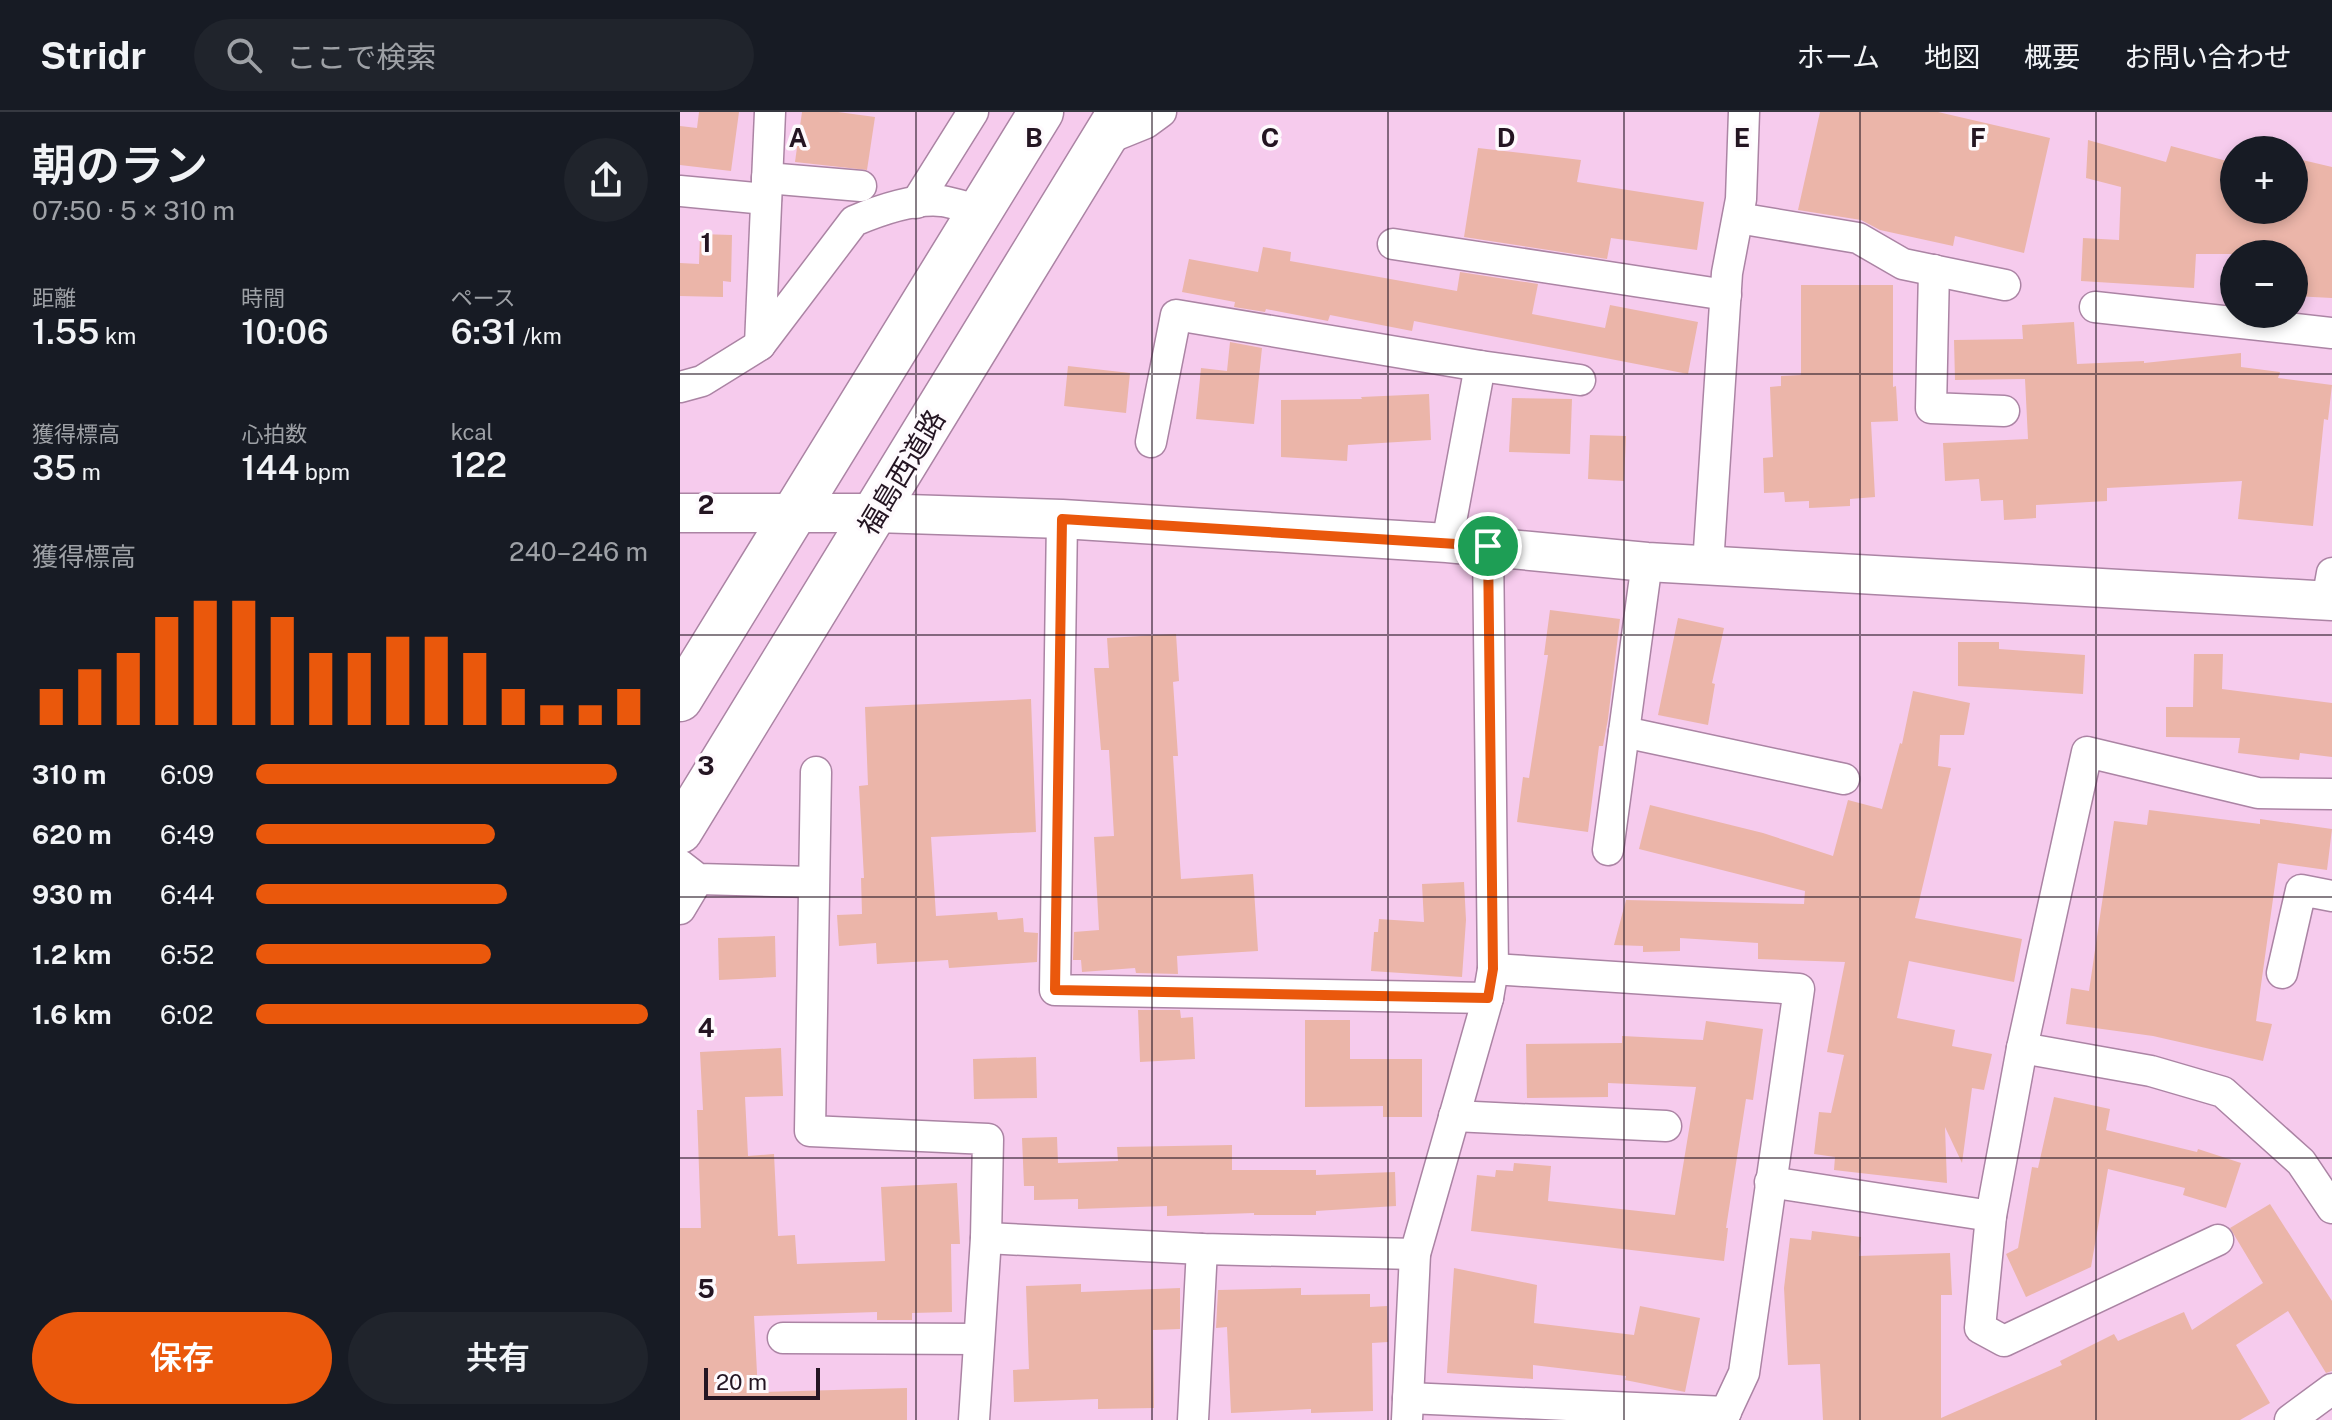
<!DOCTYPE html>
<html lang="ja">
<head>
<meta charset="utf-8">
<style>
	body { margin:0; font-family:"Public Sans","Noto Sans JP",sans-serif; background:#20242c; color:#f1f3f6; height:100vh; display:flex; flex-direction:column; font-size:30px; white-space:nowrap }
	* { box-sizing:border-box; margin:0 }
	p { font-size:26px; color:#9ea1a6 }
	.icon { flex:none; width:44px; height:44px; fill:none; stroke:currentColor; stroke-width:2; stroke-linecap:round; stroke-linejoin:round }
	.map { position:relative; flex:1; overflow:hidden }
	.side { display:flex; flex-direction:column; background:#171b24; width:680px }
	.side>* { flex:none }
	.controls { position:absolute; left:1540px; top:24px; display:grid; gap:16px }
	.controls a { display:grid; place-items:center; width:88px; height:88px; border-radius:50%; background:#171b24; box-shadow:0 4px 12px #0003; font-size:40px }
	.scale { position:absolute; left:24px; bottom:20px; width:116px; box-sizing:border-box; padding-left:8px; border:4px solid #241522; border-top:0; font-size:22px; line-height:28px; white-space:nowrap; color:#241522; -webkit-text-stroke:6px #fefafd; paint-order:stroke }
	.pin { position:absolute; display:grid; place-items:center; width:68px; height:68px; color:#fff; margin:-34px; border:4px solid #fff; border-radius:50%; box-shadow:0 2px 8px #0007 }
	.round { display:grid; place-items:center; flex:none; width:84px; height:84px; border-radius:42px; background:#20242c }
	.headline { display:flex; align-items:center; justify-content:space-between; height:136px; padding:0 32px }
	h1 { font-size:44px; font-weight:600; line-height:60px }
	.figures { display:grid; grid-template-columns:repeat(3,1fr); gap:12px; height:136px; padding:8px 32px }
	.figures div { display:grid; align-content:center }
	.figures b { font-size:34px; font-weight:600 }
	.figures small { font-size:22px; font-weight:400 }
	.figures p { font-size:22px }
	.chart { height:224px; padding:16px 32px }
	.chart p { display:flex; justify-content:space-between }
	.chart svg { width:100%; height:144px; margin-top:8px; stroke:#ea580c; stroke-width:6 }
	.primary-button { display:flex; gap:16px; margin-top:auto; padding:16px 32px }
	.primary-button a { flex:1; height:92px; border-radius:48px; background:#ea580c; color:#fff; font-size:32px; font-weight:600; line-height:92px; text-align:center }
	.primary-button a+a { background:#20242c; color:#f1f3f6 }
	ul { padding:0 32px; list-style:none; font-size:26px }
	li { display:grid; grid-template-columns:128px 96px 1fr; align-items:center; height:60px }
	li i { height:20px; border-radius:10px; background:#ea580c }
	header { display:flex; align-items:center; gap:48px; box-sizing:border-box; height:112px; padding:0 40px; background:#171b24; border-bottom:2px solid #363941 }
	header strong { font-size:38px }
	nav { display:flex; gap:44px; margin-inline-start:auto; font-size:28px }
	.search { width:560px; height:72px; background:#20242c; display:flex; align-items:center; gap:20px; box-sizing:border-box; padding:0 28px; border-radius:44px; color:#9ea1a6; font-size:30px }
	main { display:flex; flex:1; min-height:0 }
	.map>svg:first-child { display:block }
	.building { fill:#ebb5a9 }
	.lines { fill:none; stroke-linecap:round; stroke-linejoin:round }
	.minor-casing { stroke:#ab84a4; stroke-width:33 }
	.tertiary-casing { stroke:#ab84a4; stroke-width:41 }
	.trunk-casing { stroke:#ab84a4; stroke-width:47 }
	.minor { stroke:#fff; stroke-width:30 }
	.tertiary { stroke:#fff; stroke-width:38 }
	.trunk { stroke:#fff; stroke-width:44 }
	.route-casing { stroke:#fff; stroke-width:16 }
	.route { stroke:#ea580c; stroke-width:10 }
	.grid { fill:none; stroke:#241522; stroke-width:2; stroke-opacity:0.55 }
	.labels { text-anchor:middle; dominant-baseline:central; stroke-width:7; stroke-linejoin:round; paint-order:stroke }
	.street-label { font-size:28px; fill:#241522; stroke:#fefafd }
	.grid-label { font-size:26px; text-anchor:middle; font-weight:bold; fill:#241522; stroke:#fefafd; stroke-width:7; stroke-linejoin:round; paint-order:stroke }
</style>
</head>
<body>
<header>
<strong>Stridr</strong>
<div class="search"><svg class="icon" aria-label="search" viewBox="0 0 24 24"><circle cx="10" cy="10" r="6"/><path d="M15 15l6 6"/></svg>ここで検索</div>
<nav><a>ホーム</a><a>地図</a><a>概要</a><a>お問い合わせ</a></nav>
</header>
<main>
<section class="side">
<div class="headline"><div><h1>朝のラン</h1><p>07:50 · 5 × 310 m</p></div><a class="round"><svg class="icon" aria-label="share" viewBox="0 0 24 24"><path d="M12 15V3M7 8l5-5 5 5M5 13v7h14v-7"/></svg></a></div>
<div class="figures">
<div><p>距離</p><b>1.55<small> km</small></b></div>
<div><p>時間</p><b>10:06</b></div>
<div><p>ペース</p><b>6:31<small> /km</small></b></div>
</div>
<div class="figures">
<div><p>獲得標高</p><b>35<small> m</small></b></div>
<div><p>心拍数</p><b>144<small> bpm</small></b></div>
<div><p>kcal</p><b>122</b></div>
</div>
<div class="chart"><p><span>獲得標高</span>240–246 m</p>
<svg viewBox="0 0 160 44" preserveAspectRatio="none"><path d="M5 44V33M15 44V27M25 44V22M35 44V11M45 44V6M55 44V6M65 44V11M75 44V22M85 44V22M95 44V17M105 44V17M115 44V22M125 44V33M135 44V38M145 44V38M155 44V33"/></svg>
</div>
<ul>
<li><b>310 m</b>6:09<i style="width:92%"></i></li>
<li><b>620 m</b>6:49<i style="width:61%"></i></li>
<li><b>930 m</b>6:44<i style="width:64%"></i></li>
<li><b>1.2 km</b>6:52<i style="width:60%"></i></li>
<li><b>1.6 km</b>6:02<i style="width:100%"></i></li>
</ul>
<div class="primary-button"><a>保存</a><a>共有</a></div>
</section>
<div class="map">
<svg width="1652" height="1308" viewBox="0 0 1652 1308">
	<rect width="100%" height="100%" fill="#f6cbed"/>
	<g class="building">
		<path d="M 19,0 L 59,0 L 51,59 L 0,53 L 0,14 L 17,16 Z"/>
		<path d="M 122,0 L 158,0 L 195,5 L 187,58 L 115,50 Z"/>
		<path d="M 1140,0 L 1258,0 L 1370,26 L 1344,141 L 1275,124 L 1273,134 L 1200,118 L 1181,108 L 1118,98 Z"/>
		<path d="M 1408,28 L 1486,50 L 1491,34 L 1554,51 L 1554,98 L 1614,98 L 1614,46 L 1652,55 L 1652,186 L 1614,184 L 1614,142 L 1516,142 L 1514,176 L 1401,169 L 1403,126 L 1439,128 L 1441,75 L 1406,66 Z"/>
		<path d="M 798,36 L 901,48 L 897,70 L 1024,90 L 1017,138 L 931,126 L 927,147 L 784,125 Z"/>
		<path d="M 20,122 L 52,123 L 51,170 L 43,169 L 43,185 L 0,184 L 0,151 L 19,152 Z"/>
		<path d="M 583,135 L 611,140 L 610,149 L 777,179 L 780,160 L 858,172 L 852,202 L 925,216 L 930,193 L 1018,210 L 1008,262 L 734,209 L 732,219 L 650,203 L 648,209 L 586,197 L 585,200 L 554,195 L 555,190 L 502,180 L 509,147 L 578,160 Z"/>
		<path d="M 1121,173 L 1213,173 L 1213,275 L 1216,274 L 1218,309 L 1191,310 L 1195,385 L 1170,387 L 1170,394 L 1129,396 L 1129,389 L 1105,390 L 1104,380 L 1084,381 L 1083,346 L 1093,345 L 1090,275 L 1101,274 L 1101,264 L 1121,263 Z"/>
		<path d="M 1394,210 L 1397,252 L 1464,249 L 1464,251 L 1561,241 L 1561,255 L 1600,260 L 1598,266 L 1652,273 L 1648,308 L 1644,307 L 1633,414 L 1558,407 L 1562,369 L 1427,376 L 1427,389 L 1356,393 L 1356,406 L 1324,408 L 1323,388 L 1301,389 L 1299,367 L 1265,369 L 1263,331 L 1348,327 L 1345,267 L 1275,268 L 1274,228 L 1343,227 L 1342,213 Z"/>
		<path d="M 550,230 L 582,236 L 574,312 L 516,307 L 521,256 L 547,259 Z"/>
		<path d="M 388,254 L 450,261 L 446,301 L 384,294 Z"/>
		<path d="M 749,282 L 751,328 L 668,333 L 667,349 L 601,345 L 601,288 L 682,287 L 681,285 Z"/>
		<path d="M 832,286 L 892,287 L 890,342 L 829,340 Z"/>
		<path d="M 910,323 L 946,324 L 944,369 L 908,367 Z"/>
		<path d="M 870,498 L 940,507 L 928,607 L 923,634 L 919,634 L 908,720 L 837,710 L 843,665 L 849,666 L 868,543 L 864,543 Z"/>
		<path d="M 998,506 L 1044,516 L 1032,571 L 1035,572 L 1028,613 L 978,603 Z"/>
		<path d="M 496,522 L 499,569 L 493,570 L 498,644 L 493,644 L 501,767 L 573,762 L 578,839 L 497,844 L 498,862 L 456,861 L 455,856 L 402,860 L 401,848 L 393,848 L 394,820 L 419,818 L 414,725 L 434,724 L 429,638 L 421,638 L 414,556 L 429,556 L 427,526 Z"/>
		<path d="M 1278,530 L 1319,530 L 1319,537 L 1405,543 L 1403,582 L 1278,574 Z"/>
		<path d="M 1514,542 L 1543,542 L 1542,577 L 1652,591 L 1652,645 L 1620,641 L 1619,648 L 1558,641 L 1560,626 L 1486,625 L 1486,595 L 1513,595 Z"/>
		<path d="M 1233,579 L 1290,591 L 1284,623 L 1260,623 L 1258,654 L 1271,656 L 1235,806 L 1342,827 L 1334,870 L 1229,849 L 1217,906 L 1275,918 L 1272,934 L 1312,942 L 1304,978 L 1292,976 L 1282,1051 L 1265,1015 L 1267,1071 L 1154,1058 L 1155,1045 L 1134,1042 L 1139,1000 L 1151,1001 L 1164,943 L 1147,940 L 1165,850 L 1078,847 L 1078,831 L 1000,826 L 1000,839 L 963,840 L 963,834 L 934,833 L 946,788 L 1124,792 L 1125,779 L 959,737 L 970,693 L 1083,721 L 1153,744 L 1168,688 L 1202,697 L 1220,631 L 1222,632 Z"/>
		<path d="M 351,587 L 356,720 L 251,725 L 256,804 L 317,800 L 318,808 L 343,806 L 344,820 L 358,821 L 357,850 L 269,856 L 268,848 L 197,852 L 196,831 L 159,834 L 157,803 L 182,802 L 181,766 L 184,766 L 179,674 L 188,673 L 185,595 Z"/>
		<path d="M 1469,698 L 1580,712 L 1580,707 L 1652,717 L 1647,758 L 1598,751 L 1576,909 L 1592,912 L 1583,949 L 1473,924 L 1386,912 L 1391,876 L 1409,879 L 1434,709 L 1467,713 Z"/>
		<path d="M 784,770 L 786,808 L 782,865 L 691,859 L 694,820 L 698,820 L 699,807 L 744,810 L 742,772 Z"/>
		<path d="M 95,824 L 96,865 L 39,868 L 38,826 Z"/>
		<path d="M 458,898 L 500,898 L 501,906 L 513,905 L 515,947 L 460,950 Z"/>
		<path d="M 625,908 L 670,908 L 670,947 L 742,947 L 742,1005 L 703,1005 L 703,994 L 625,995 Z"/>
		<path d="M 1026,909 L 1083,917 L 1073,988 L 1066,987 L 1046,1116 L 1048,1116 L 1044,1149 L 791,1119 L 797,1063 L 815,1065 L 816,1058 L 833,1059 L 834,1051 L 871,1054 L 868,1089 L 995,1103 L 1016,975 L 928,971 L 928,985 L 847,986 L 846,932 L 942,931 L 942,924 L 1023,928 Z"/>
		<path d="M 101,936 L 103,984 L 65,985 L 68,1044 L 94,1042 L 98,1124 L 115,1123 L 117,1152 L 205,1149 L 201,1075 L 277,1071 L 280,1132 L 271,1132 L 272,1200 L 232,1201 L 232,1208 L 197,1208 L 197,1200 L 74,1204 L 78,1280 L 227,1276 L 227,1308 L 0,1308 L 0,1116 L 21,1116 L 17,998 L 23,998 L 20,940 Z"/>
		<path d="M 356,945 L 357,986 L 294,987 L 293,947 Z"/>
		<path d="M 1374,985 L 1430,997 L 1426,1018 L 1517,1040 L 1518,1037 L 1561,1051 L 1546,1096 L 1503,1083 L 1505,1076 L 1428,1057 L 1411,1155 L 1346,1185 L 1326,1142 L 1338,1136 L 1352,1055 L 1358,1056 Z"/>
		<path d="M 377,1025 L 378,1051 L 438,1049 L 437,1035 L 552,1033 L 552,1058 L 636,1058 L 636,1063 L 715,1060 L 716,1094 L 636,1099 L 636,1103 L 574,1103 L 574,1101 L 487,1104 L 487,1094 L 398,1097 L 398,1087 L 354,1088 L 354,1074 L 344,1074 L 342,1026 Z"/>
		<path d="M 1590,1092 L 1652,1189 L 1652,1259 L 1646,1261 L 1608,1199 L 1556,1233 L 1590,1291 L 1560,1308 L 1143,1308 L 1140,1252 L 1108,1253 L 1104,1176 L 1110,1126 L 1131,1128 L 1132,1119 L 1181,1125 L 1179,1144 L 1270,1141 L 1272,1183 L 1261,1183 L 1261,1306 L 1382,1253 L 1380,1249 L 1434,1222 L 1438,1229 L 1504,1200 L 1512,1218 L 1583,1171 L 1550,1116 Z"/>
		<path d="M 774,1156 L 857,1173 L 854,1211 L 954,1223 L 960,1194 L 1020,1206 L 1005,1280 L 945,1268 L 946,1264 L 853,1253 L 853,1267 L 767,1261 Z"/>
		<path d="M 401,1172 L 401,1180 L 500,1176 L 500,1217 L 473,1218 L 474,1296 L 418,1297 L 418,1287 L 334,1290 L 333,1258 L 349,1257 L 346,1174 Z"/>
		<path d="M 621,1176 L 621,1183 L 690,1182 L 690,1195 L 707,1194 L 708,1230 L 692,1231 L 693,1299 L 631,1301 L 631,1297 L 551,1301 L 547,1215 L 536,1216 L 538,1178 Z"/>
	</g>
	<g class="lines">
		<g class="minor-casing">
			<g id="minor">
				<path d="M 424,28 L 466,11 L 481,0"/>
				<path d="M 87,66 L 181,74"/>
				<path d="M 0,79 L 86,87"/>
				<path d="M 236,91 L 293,0"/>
				<path d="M 1058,106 L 1178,126 L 1223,152 L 1325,173"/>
				<path d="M 713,132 L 1046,183"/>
				<path d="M 1254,158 L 1251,296 L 1324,299"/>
				<path d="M 1415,195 L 1652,221"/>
				<path d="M 80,233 L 90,0"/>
				<path d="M 0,275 L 22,269 L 80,233 L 174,109 C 200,98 234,86 262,89 C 275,91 288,96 300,99"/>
				<path d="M 471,330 L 496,203 L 800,254 L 900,268"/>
				<path d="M 382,407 L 375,878 L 808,886"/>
				<path d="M 767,431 L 800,254"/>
				<path d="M 1028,453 L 1047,161 L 1061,87 L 1064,0"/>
				<path d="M 1647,489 L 1652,461"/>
				<path d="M 944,620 L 1164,667"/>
				<path d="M 136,660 L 130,1019 L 308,1027 L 306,1126 L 294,1308"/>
				<path d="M 928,738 L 967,450"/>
				<path d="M 0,753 L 18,767 L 133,770"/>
				<path d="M 0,797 L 18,767"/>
				<path d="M 813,857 L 1119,877 L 1064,1261 L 1042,1308"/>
				<path d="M 1602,861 L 1621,778 L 1652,784"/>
				<path d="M 1342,936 L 1471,959 L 1543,980 L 1621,1050 L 1652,1096"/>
				<path d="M 774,1004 L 986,1014"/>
				<path d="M 1090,1070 L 1311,1104"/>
				<path d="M 306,1126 L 522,1137 L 735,1142"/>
				<path d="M 1538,1128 L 1324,1229 L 1300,1216 L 1311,1104 L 1342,936 L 1407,640 L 1578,681 L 1652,682"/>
				<path d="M 103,1226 L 299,1227"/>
				<path d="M 728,1286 L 1046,1300"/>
				<path d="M 513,1308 L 522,1137"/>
				<path d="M 727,1308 L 735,1142 L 808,886 L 813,857 L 808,434"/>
				<path d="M 1610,1308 L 1652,1277"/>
			</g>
		</g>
		<g class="tertiary-casing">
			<path id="tertiary" d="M 0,401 L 195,401 L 382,407 L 767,431 L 967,450 L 1652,489"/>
		</g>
		<g class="trunk-casing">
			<g id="trunk">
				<path d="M 0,587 L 361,0"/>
				<path d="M 0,719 L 440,0"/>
			</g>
		</g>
		<use href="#minor" class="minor"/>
		<use href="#tertiary" class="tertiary"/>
		<use href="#trunk" class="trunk"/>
	</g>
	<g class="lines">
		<g class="route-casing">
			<path id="route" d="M 382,407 L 808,434 L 813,857 L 808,886 L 375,878 Z"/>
		</g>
		<use href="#route" class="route"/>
	</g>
	<path class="grid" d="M 236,0 L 236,1308M 472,0 L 472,1308M 708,0 L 708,1308M 944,0 L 944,1308M 1180,0 L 1180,1308M 1416,0 L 1416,1308M 0,262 L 1652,262M 0,523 L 1652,523M 0,785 L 1652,785M 0,1046 L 1652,1046"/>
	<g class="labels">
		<g class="street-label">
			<text transform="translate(221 360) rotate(-59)">福島西道路</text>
		</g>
	</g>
	<g class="grid-label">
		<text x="118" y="35">A</text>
		<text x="354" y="35">B</text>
		<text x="590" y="35">C</text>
		<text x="826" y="35">D</text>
		<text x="1062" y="35">E</text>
		<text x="1298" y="35">F</text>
		<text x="26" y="140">1</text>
		<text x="26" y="402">2</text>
		<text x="26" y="663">3</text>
		<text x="26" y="925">4</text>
		<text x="26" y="1186">5</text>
	</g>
</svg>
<div class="controls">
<a>+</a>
<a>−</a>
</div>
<div class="scale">20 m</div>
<div class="pin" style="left:808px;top:434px;background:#1e9e55"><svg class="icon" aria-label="arrive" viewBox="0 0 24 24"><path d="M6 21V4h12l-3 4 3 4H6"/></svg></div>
</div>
</main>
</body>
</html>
